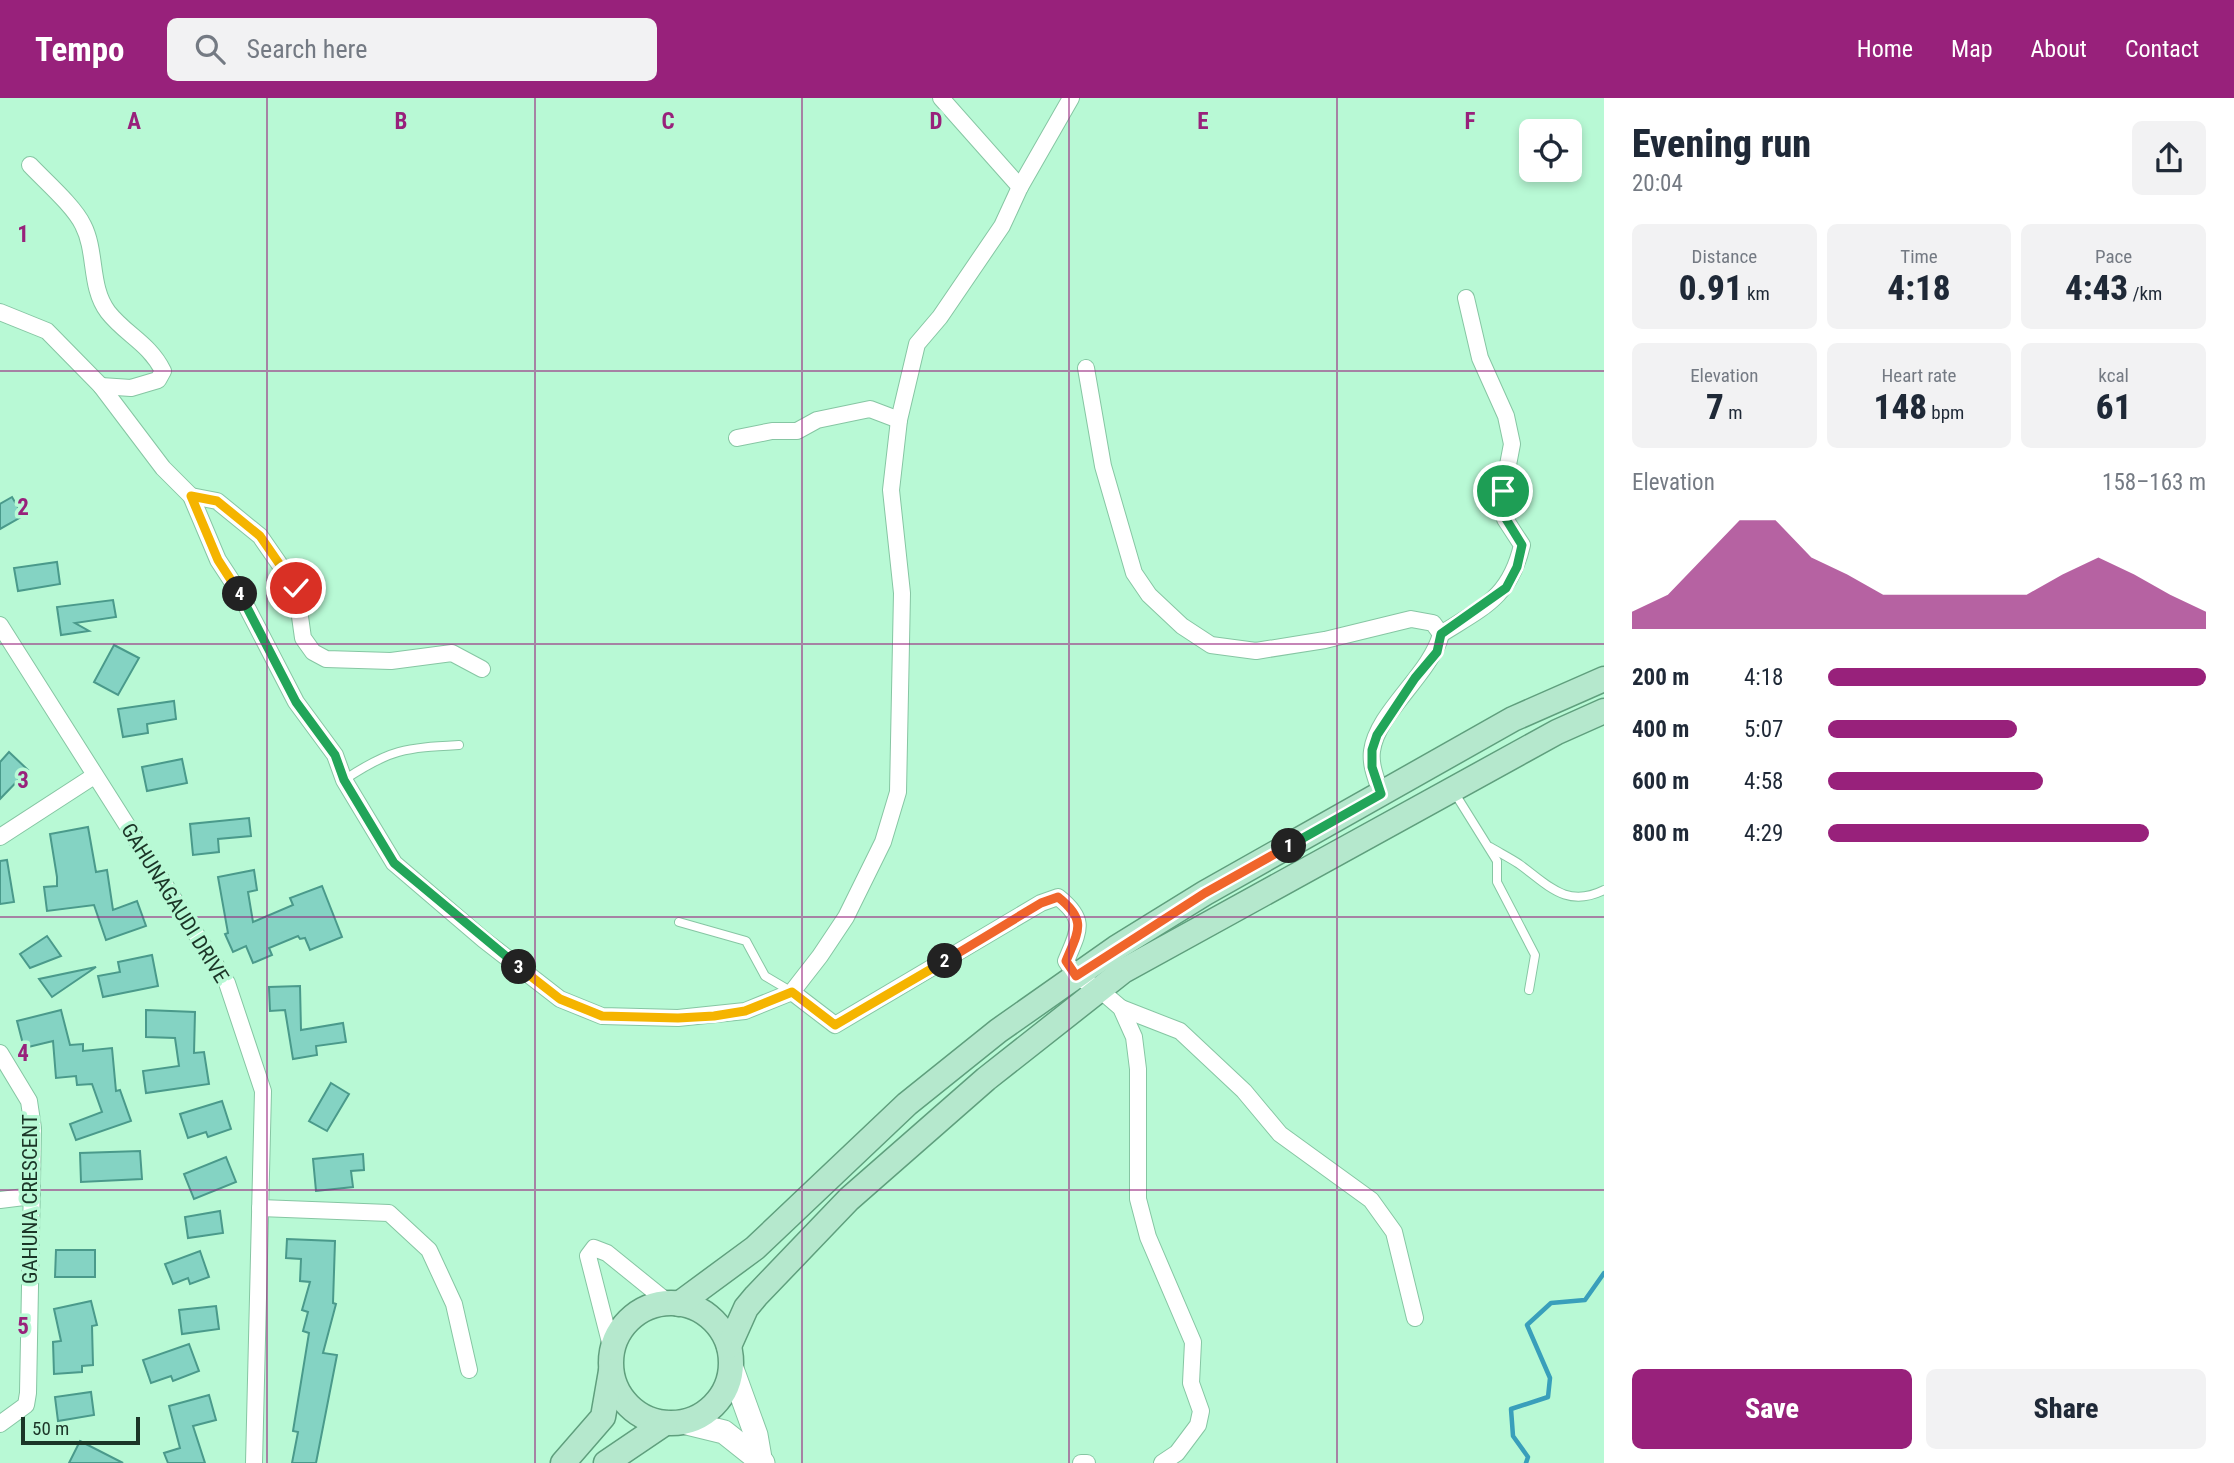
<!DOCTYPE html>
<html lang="en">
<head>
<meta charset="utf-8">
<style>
	body { margin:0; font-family:"Roboto Condensed",sans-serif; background:#f2f2f3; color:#1f2937; height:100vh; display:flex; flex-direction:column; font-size:26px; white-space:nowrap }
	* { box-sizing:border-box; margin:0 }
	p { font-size:23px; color:#747a83 }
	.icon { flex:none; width:38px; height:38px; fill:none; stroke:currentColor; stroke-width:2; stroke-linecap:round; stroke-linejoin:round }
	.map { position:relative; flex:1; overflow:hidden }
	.drawer { display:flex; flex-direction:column; background:#fff; width:630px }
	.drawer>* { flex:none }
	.buttons { position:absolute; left:1519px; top:21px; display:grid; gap:14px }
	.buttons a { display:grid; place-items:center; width:63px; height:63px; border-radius:10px; background:#fff; box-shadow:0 4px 10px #0003; font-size:35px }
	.scale { position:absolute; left:21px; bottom:18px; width:119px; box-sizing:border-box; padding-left:7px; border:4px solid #1b3527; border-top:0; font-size:19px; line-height:24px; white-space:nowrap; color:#1b3527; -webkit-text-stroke:5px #b8f9d5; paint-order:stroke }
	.pin { position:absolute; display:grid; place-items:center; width:60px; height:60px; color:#fff; margin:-30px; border:4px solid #fff; border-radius:50%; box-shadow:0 2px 7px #0007 }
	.km { position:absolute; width:35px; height:35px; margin:-18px; border-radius:50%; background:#222; color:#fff; font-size:19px; line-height:35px; text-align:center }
	.round { display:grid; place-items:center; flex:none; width:74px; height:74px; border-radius:10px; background:#f2f2f3 }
	.overview { display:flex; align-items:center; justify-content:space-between; height:119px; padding:0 28px }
	h1 { font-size:38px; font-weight:800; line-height:52px }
	.figures { display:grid; grid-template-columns:repeat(3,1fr); gap:10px; height:119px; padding:7px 28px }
	.figures div { display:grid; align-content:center; border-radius:10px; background:#f2f2f3; text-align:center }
	.figures b { font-size:35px; font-weight:800 }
	.figures small { font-size:19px; font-weight:400 }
	.figures p { font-size:19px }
	.chart { height:196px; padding:14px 28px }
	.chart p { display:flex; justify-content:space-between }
	.chart svg { width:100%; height:126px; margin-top:7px; fill:#98217b; opacity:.7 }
	.cta { display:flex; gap:14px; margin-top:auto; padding:14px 28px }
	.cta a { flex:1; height:80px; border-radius:10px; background:#98217b; color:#fff; font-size:28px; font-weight:800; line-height:80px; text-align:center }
	.cta a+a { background:#f2f2f3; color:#1f2937 }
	ul { padding:0 28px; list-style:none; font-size:23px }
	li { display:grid; grid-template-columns:112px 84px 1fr; align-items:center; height:52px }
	li i { height:18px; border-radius:9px; background:#98217b }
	header { display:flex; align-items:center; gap:42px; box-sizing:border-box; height:98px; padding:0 35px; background:#98217b; color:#fff }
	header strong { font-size:33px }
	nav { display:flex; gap:38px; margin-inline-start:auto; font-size:24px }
	.search { width:490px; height:63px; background:#f2f2f3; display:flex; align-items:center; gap:18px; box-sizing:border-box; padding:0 24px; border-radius:10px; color:#747a83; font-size:26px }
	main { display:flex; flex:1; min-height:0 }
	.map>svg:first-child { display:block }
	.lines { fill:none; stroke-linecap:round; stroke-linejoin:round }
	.stream { stroke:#399fbb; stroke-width:4.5 }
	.building { fill:#84d3c3; stroke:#4a9a8b; stroke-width:2 }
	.lane-casing { stroke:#86c6a3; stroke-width:10 }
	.street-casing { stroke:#86c6a3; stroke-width:18 }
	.secondary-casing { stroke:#86c6a3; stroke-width:25 }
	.primary-casing { stroke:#5f9f7d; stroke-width:27 }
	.lane { stroke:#fff; stroke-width:8 }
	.street { stroke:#fff; stroke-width:16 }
	.secondary { stroke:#fff; stroke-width:23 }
	.primary { stroke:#b5e8cd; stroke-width:24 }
	.split-1-casing { stroke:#fff; stroke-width:14 }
	.split-2-casing { stroke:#fff; stroke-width:14 }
	.split-3-casing { stroke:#fff; stroke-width:14 }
	.split-4-casing { stroke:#fff; stroke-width:14 }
	.split-5-casing { stroke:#fff; stroke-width:14 }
	.split-1 { stroke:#22a559; stroke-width:9 }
	.split-2 { stroke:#f0652b; stroke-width:9 }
	.split-3 { stroke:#f5b400; stroke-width:9 }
	.split-4 { stroke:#22a559; stroke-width:9 }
	.split-5 { stroke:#f5b400; stroke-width:9 }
	.grid { fill:none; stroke:#98217b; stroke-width:2; stroke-opacity:0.55 }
	.labels { text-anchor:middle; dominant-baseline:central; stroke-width:7; stroke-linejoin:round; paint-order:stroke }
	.street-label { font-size:21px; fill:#1b3527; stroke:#b8f9d5 }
	.grid-label { font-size:23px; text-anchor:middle; font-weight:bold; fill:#98217b; stroke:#b8f9d5; stroke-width:7; stroke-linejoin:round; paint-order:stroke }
</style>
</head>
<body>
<header>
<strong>Tempo</strong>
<div class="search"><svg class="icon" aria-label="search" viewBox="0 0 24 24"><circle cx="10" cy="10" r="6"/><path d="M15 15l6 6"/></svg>Search here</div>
<nav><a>Home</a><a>Map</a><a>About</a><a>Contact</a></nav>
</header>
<main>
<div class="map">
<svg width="1604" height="1365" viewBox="0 0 1604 1365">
	<rect width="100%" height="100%" fill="#b8f9d5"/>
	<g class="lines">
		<path class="stream" d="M 1526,1365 L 1528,1359 L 1513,1338 L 1511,1311 L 1548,1299 L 1550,1280 L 1527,1227 L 1551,1205 L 1585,1202 L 1604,1175"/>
	</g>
	<g class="building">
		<path d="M 12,399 L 23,418 L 0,431 L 0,406 Z"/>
		<path d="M 57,464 L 60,486 L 18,493 L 14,470 Z"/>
		<path d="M 113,502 L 116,519 L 75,525 L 89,533 L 61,537 L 57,509 Z"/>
		<path d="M 114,547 L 139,560 L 118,597 L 94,584 Z"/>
		<path d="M 174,603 L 176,621 L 147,626 L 148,635 L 123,639 L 118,611 Z"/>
		<path d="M 9,654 L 28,672 L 0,701 L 0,664 Z"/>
		<path d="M 182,661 L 187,685 L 147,693 L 142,669 Z"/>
		<path d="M 249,720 L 251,738 L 218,741 L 219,754 L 193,757 L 190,726 Z"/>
		<path d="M 88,729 L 96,774 L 107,772 L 113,812 L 137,803 L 146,828 L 106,842 L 94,807 L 47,813 L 44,789 L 57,788 L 57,779 L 50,736 Z"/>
		<path d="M 7,762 L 14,804 L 0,806 L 0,763 Z"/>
		<path d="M 254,772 L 257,792 L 248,794 L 253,824 L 293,807 L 290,800 L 322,788 L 342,839 L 310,852 L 305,840 L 300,841 L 298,838 L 269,850 L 272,857 L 253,865 L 246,848 L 233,854 L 225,836 L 228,835 L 218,779 Z"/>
		<path d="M 47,838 L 61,858 L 30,870 L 20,856 Z"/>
		<path d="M 152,857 L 158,888 L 103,899 L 98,878 L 120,874 L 118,864 Z"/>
		<path d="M 96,869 L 52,899 L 39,881 Z"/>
		<path d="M 300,888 L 301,932 L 343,925 L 346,944 L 316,948 L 317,957 L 293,961 L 285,912 L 270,913 L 269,889 Z"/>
		<path d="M 61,912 L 70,947 L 83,946 L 83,953 L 112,950 L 116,993 L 120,992 L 131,1023 L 76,1042 L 70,1026 L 102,1014 L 92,986 L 77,987 L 76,978 L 56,980 L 53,943 L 24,950 L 17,923 Z"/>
		<path d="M 146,912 L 195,914 L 194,955 L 204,954 L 209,986 L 146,995 L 143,973 L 179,968 L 175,940 L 146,939 Z"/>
		<path d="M 331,985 L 349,996 L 327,1033 L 309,1023 Z"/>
		<path d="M 222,1003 L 231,1031 L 208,1039 L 206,1034 L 188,1040 L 180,1016 Z"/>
		<path d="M 140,1053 L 142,1081 L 81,1084 L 80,1055 Z"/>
		<path d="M 363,1056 L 364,1072 L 351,1073 L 353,1089 L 316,1093 L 313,1061 Z"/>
		<path d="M 226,1059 L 236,1084 L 194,1101 L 184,1076 Z"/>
		<path d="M 220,1113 L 223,1135 L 188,1140 L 185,1119 Z"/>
		<path d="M 287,1141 L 335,1143 L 333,1205 L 336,1206 L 323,1255 L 337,1257 L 316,1365 L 292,1365 L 298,1334 L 293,1333 L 309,1235 L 303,1233 L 308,1214 L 302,1212 L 310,1184 L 300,1183 L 301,1161 L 286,1160 Z"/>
		<path d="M 56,1152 L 95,1152 L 95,1179 L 55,1179 Z"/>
		<path d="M 200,1153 L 209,1179 L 190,1186 L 188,1180 L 173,1186 L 165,1166 Z"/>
		<path d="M 91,1203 L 97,1227 L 92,1228 L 93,1267 L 82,1268 L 82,1274 L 54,1276 L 53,1244 L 61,1243 L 54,1211 Z"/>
		<path d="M 216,1208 L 219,1231 L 182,1236 L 179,1212 Z"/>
		<path d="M 189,1246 L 199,1273 L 173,1283 L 171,1278 L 151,1285 L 143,1262 Z"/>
		<path d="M 91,1294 L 94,1317 L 58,1323 L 55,1299 Z"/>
		<path d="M 209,1297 L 216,1322 L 193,1328 L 205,1365 L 168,1365 L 164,1355 L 180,1350 L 169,1308 Z"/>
		<path d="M 80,1343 L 123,1365 L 69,1365 Z"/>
	</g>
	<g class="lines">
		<g class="lane-casing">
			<g id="lane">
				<path d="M 344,682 C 390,651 405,650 459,647"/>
				<path d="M 1454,694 L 1497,763 L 1497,784 L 1535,857 L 1529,892"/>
				<path d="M 1490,749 C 1500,755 1510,760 1519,766 C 1547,786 1566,811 1604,792"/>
				<path d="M 679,824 L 746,843 L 765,878 L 792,894"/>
			</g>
		</g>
		<g class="street-casing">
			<g id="street">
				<path d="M 941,0 L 1020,89"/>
				<path d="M 30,67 C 45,83 74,108 83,127 C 97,154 89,189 108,214 C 126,237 149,245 163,273 L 158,282 L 131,290 L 101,288"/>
				<path d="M 0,214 L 47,233 L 101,288 L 163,370 L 191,398 L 218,462 L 239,494 L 296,604 L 335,657 L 344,682 L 394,765 L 484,842 L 560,901 L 602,918 L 678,920 L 745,913 L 792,894 L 820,858 L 846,819 L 883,744 L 898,694 L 902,495 L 891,392 L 899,322 L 917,246 L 940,219 L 1002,128 L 1020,89 L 1071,0"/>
				<path d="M 1086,270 L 1103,368 L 1134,475 L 1149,497 L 1182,528 L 1211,547 L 1256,553 L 1325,542 L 1411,521 L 1433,525 L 1441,536 C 1431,576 1377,614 1372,653 C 1370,668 1377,682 1381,696"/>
				<path d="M 737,340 L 772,333 L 797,333 L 817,322 L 870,311 L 899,322"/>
				<path d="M 191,398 L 217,403 L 260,438 L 296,490 L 303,540 L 313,554 L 326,561 L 391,563 L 452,555 L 482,571"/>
				<path d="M 0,527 L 227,885 L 263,993 L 254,1365"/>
				<path d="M 1441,536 C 1484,509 1510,499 1522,447 L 1505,421 L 1503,393 L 1512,346 L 1506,318 L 1480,260 L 1466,200"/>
				<path d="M 0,739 L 94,678"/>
				<path d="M 792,894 L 835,927 L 1041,805 L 1058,799 C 1087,822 1079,832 1066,863 L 1076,878 L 1100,892 L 1121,910 L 1134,939 L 1138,971 L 1138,1101 L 1148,1139 L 1193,1244 L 1191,1285 L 1201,1313 L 1198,1327 L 1177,1355 L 1162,1365"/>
				<path d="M 1121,910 L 1180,933 L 1244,993 L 1280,1036 L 1371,1102 L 1394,1134 L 1415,1220"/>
				<path d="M 0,955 L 29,1003 L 33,1030 L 28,1295 L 26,1307 L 0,1326"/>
				<path d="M 0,1102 L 32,1098"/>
				<path d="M 260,1110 L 389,1115 L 429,1152 L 454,1206 L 469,1272"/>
				<path d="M 612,1252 L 588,1158 L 594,1150 L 607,1155 L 670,1206"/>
				<path d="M 1081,1365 L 1087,1365"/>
			</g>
		</g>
		<g class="secondary-casing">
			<g id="secondary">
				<path d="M 731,1268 L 756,1337 L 760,1360"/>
				<path d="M 683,1324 L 724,1334 L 763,1365"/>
			</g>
		</g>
		<g class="primary-casing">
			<g id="primary">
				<circle cx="671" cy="1265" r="60"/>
				<path d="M 679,1206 L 755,1150 L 907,1006 L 998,933 L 1116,850 L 1205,795 L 1513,621 L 1604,581"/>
				<path d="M 729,1248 L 746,1210 L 756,1198 L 849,1101 L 986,981 L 1123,873 L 1557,634 L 1604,613"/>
				<path d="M 563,1365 L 603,1319 L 611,1273"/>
				<path d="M 606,1365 L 665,1325"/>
			</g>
		</g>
		<use href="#lane" class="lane"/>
		<use href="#street" class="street"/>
		<use href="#secondary" class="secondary"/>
		<use href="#primary" class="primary"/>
	</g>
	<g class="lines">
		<g class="split-1-casing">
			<path id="split-1" d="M 1289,748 L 1381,696 L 1372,669 L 1372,652 L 1377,637 L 1415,580 L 1437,554 L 1441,536 L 1506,490 L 1517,469 L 1522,447 L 1506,421 L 1503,393"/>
		</g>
		<g class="split-2-casing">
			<path id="split-2" d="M 945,863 L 1041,805 L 1058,799 C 1087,822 1079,832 1066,863 L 1076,878 L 1205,795 L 1289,748"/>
		</g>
		<g class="split-3-casing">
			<path id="split-3" d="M 519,869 L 560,901 L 602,918 L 678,920 L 714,918 L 745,913 L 792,894 L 835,927 L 945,863"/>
		</g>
		<g class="split-4-casing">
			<path id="split-4" d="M 240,496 L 296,604 L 335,657 L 344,682 L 394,765 L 519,869"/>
		</g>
		<g class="split-5-casing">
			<path id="split-5" d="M 240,496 L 218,462 L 191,398 L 217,403 L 260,438 L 296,490"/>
		</g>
		<use href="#split-1" class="split-1"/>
		<use href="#split-2" class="split-2"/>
		<use href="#split-3" class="split-3"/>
		<use href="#split-4" class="split-4"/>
		<use href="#split-5" class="split-5"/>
	</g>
	<path class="grid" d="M 267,0 L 267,1365M 535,0 L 535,1365M 802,0 L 802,1365M 1069,0 L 1069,1365M 1337,0 L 1337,1365M 0,273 L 1604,273M 0,546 L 1604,546M 0,819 L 1604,819M 0,1092 L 1604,1092"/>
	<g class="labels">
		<g class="street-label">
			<text transform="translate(175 805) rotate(58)">GAHUNAGAUDI DRIVE</text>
			<text transform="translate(30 1101) rotate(-90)">GAHUNA CRESCENT</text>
		</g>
	</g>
	<g class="grid-label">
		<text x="134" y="31">A</text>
		<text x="401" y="31">B</text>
		<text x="668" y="31">C</text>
		<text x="936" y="31">D</text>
		<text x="1203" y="31">E</text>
		<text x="1470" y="31">F</text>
		<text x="23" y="144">1</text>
		<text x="23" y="417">2</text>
		<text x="23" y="690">3</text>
		<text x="23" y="963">4</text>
		<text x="23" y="1236">5</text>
	</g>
</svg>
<div class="buttons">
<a><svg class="icon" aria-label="locate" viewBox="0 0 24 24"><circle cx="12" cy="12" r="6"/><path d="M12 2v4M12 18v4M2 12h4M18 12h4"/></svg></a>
</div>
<div class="scale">50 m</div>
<div class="pin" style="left:1503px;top:393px;background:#1e9e55"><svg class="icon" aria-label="arrive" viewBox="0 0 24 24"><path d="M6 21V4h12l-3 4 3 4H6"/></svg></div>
<div class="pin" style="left:296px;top:490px;background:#d93025"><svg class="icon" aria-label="check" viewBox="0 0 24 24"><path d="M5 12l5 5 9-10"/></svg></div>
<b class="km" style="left:1289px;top:748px">1</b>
<b class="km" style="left:945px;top:863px">2</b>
<b class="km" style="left:519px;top:869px">3</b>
<b class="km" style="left:240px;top:496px">4</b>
</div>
<section class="drawer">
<div class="overview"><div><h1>Evening run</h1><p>20:04</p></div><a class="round"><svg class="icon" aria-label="share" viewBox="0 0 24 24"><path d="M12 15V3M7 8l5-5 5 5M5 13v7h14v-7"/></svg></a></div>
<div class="figures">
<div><p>Distance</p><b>0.91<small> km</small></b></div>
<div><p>Time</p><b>4:18</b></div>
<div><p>Pace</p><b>4:43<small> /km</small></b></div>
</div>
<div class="figures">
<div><p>Elevation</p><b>7<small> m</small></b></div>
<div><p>Heart rate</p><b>148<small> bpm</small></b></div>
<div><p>kcal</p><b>61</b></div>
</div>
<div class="chart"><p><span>Elevation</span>158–163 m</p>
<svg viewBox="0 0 160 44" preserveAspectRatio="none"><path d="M0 44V38L10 32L20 19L30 6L40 6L50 19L60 25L70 32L80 32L90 32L100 32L110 32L120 25L130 19L140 25L150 32L160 38V44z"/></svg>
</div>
<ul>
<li><b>200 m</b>4:18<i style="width:100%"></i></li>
<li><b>400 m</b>5:07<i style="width:50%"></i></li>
<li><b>600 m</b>4:58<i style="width:57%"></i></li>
<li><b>800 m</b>4:29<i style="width:85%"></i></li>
</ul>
<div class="cta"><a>Save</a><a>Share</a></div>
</section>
</main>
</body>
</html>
